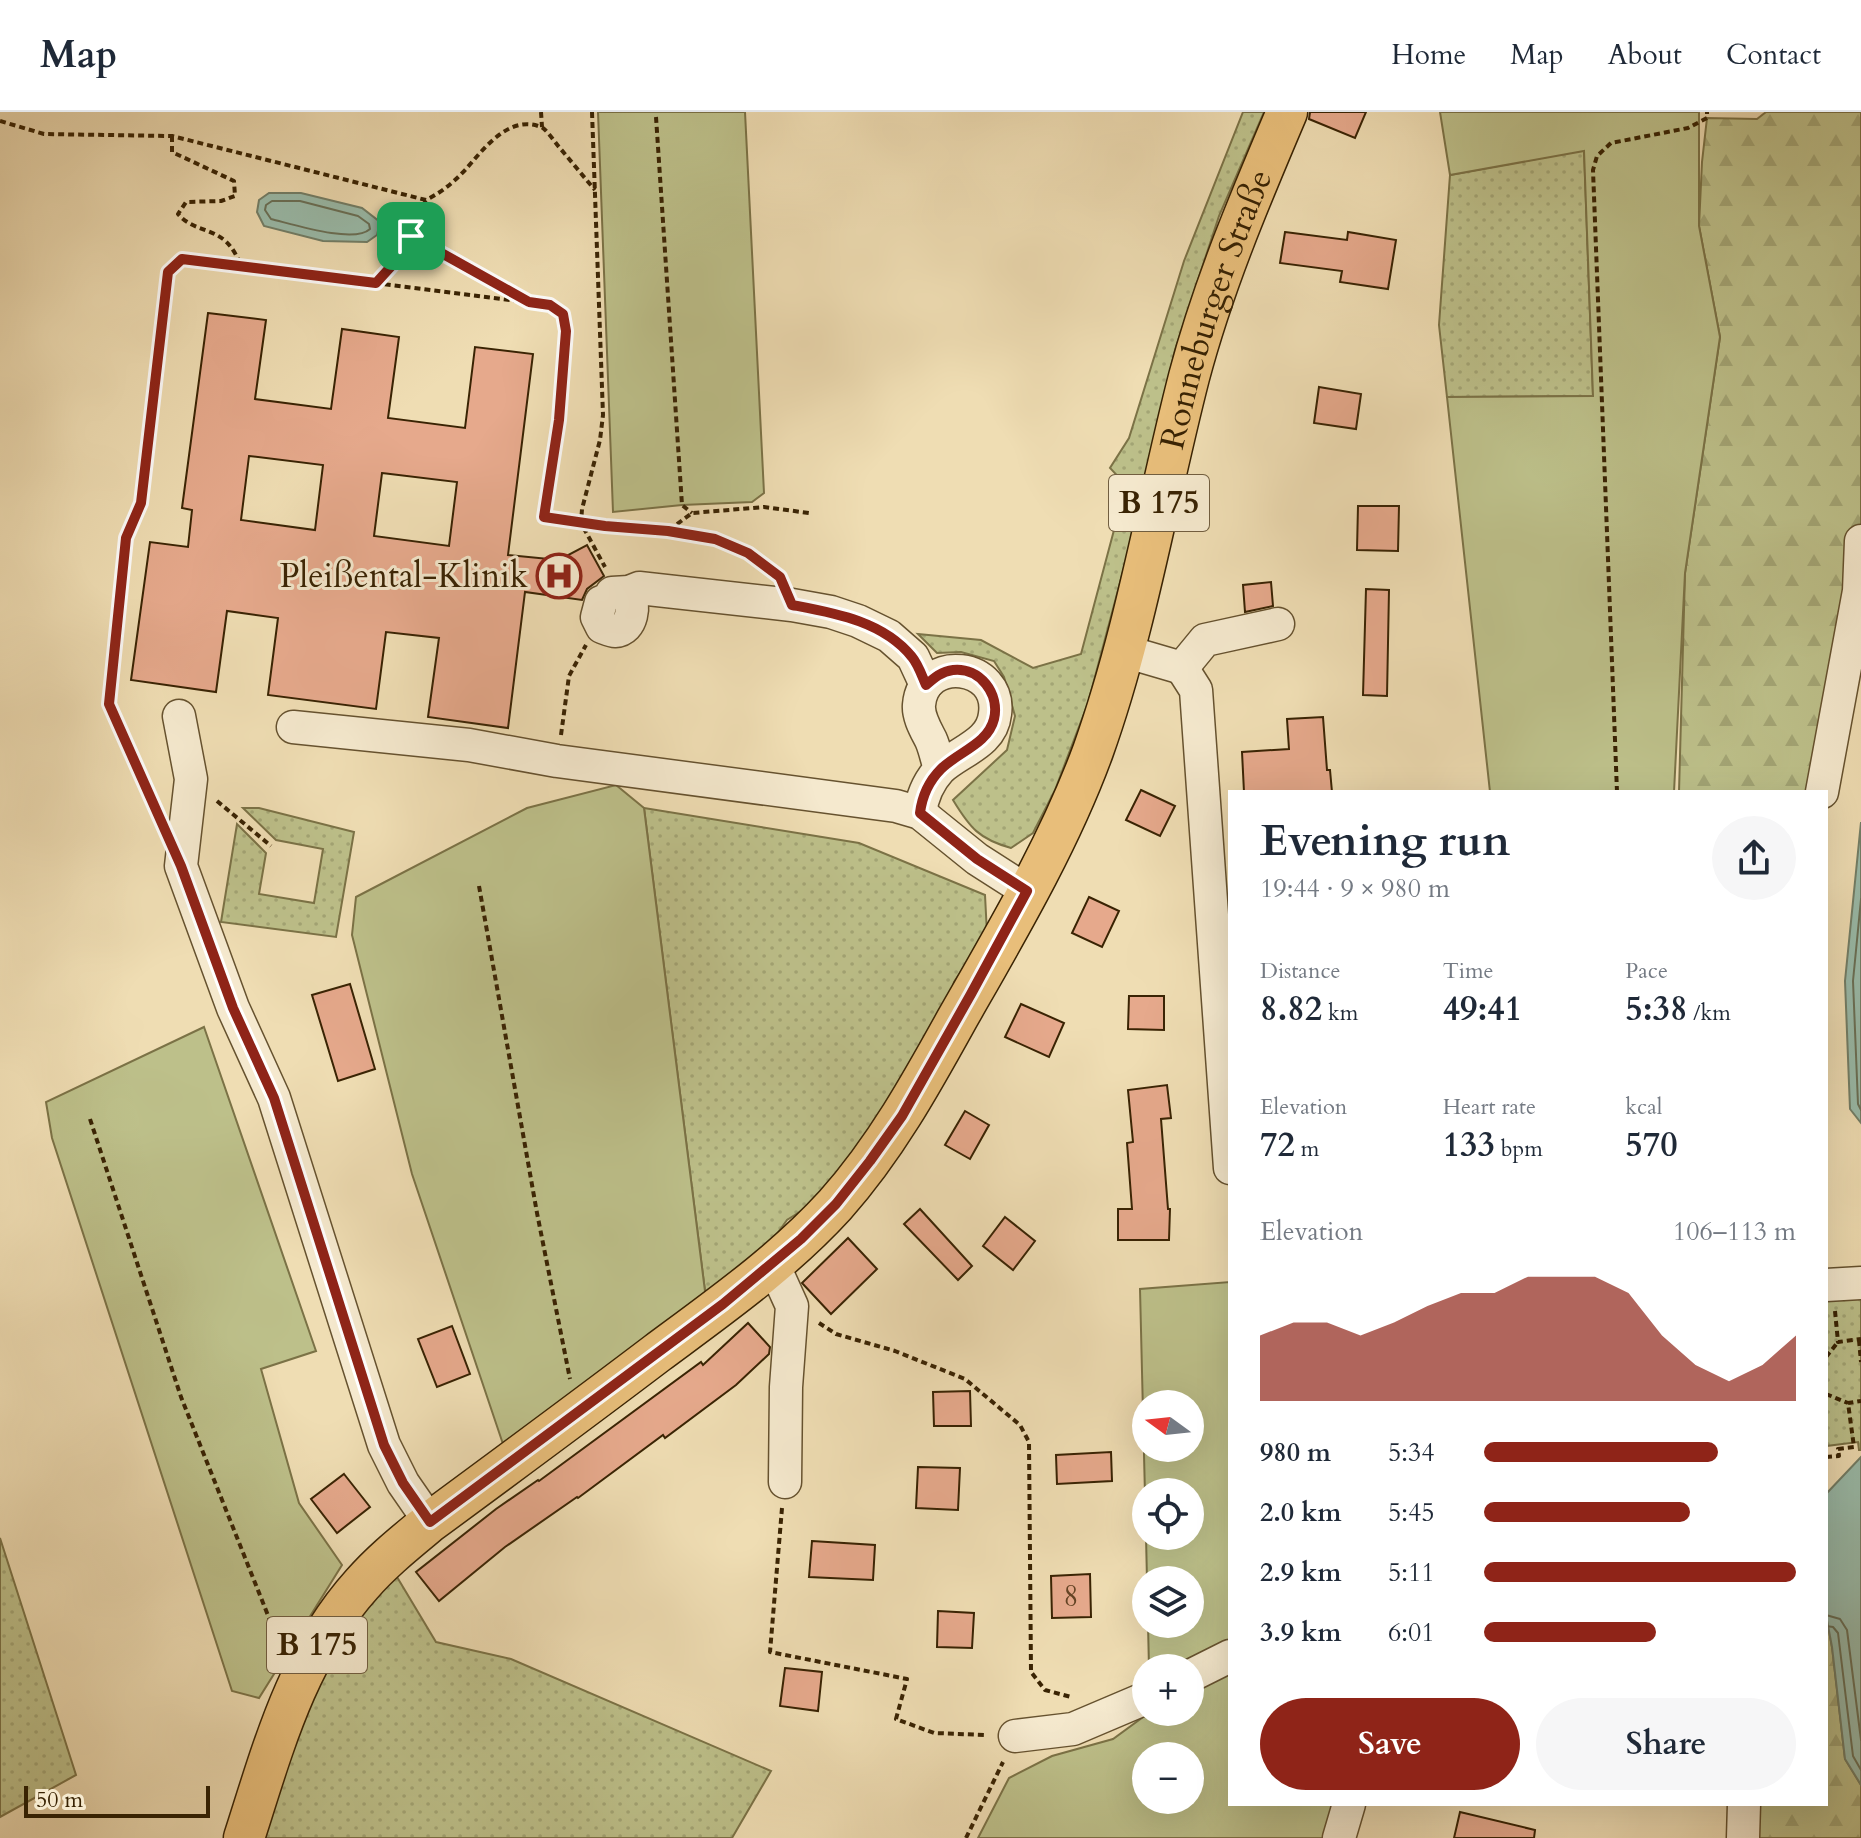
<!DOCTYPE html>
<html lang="en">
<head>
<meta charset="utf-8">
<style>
	body { margin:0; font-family:Cardo,serif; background:#f6f6f7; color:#1f2937; height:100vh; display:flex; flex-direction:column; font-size:30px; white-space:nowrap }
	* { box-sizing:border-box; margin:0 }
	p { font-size:26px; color:#747a83 }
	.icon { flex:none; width:44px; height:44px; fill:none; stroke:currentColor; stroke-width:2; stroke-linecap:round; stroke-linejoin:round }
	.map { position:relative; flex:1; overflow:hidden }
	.drawer { position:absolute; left:1228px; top:678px; width:600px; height:1016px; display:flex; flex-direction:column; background:#fff; border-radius:0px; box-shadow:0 8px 32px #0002 }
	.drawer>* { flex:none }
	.needle { width:52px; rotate:285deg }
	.controls { position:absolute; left:1132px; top:1278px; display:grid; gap:16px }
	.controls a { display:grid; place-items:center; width:72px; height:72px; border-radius:50%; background:#fff; box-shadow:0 8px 32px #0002; font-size:40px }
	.scale { position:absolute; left:24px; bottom:20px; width:186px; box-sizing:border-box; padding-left:8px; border:4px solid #392303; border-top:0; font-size:22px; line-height:28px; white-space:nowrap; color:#392303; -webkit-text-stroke:6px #f5e9ce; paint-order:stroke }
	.pin { position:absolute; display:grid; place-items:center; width:68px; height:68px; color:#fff; margin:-34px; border-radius:16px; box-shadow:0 4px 12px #0006 }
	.round { display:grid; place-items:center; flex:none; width:84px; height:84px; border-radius:42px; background:#f6f6f7 }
	.headline { display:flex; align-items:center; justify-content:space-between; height:136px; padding:0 32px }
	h1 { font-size:44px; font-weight:700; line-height:60px }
	.figures { display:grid; grid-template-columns:repeat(3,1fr); gap:12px; height:136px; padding:8px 32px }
	.figures div { display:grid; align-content:center }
	.figures b { font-size:34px; font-weight:700 }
	.figures small { font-size:22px; font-weight:400 }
	.figures p { font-size:22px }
	.chart { height:224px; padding:16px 32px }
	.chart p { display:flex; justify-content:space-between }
	.chart svg { width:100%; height:144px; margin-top:8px; fill:#8f2418; opacity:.7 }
	.action { display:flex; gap:16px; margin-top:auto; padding:16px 32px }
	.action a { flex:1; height:92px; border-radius:48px; background:#8f2418; color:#fff; font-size:32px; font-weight:700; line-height:92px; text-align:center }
	.action a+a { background:#f6f6f7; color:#1f2937 }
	ul { padding:0 32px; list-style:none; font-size:26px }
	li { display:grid; grid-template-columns:128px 96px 1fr; align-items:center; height:60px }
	li i { height:20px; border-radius:10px; background:#8f2418 }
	header { display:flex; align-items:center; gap:48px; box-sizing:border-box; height:112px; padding:0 40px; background:#fff; border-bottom:2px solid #e0e1e3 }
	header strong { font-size:38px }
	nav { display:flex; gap:44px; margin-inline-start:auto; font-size:28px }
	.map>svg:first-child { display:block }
	.grass { fill:url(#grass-dots); stroke:#7b7246; stroke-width:2 }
	.forest { fill:url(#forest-firs); stroke:#7b7246; stroke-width:2 }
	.garden { fill:#bdc08a; stroke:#7b7246; stroke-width:2; fill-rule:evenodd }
	.water { fill:#9abcab; stroke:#737f68; stroke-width:2 }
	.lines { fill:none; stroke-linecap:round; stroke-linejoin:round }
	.shore { stroke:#6a7057; stroke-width:2 }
	.building { fill:#e6a98c; stroke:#392303; stroke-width:2; fill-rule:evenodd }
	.minor-casing { stroke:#66522f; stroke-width:35 }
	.major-casing { stroke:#392303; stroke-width:43 }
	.path { stroke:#392303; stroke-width:4; stroke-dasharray:6 4; stroke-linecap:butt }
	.minor { stroke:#f5e9ce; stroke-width:32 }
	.major { stroke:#e8be7a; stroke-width:40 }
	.route-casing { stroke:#fff; stroke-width:16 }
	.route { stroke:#8f2418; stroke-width:10 }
	.labels { text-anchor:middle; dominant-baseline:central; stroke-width:6; stroke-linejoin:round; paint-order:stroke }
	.number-label { font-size:30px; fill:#644425 }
	.shield { fill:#f5e9ce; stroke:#715e40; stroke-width:2 }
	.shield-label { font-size:32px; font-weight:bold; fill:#392303 }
	.street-label { font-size:34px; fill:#392303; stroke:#f5e9ce }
	.poi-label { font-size:34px; fill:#392303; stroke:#f5e9ce; text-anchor:end }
</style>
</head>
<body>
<header>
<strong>Map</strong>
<nav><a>Home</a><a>Map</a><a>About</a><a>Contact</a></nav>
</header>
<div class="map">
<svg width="1861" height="1726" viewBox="0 0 1861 1726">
	<defs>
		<pattern id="grass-dots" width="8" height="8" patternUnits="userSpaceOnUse" patternTransform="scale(2)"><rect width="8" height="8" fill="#bdc08a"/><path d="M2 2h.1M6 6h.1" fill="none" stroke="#a3a575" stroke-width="1.8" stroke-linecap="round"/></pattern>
		<pattern id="forest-firs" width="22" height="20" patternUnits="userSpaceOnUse" patternTransform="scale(2)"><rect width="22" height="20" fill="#bdc08a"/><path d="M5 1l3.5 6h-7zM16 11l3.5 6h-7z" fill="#a3a575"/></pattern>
	</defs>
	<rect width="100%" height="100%" fill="#efddb3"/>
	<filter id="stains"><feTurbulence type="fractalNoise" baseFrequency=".0025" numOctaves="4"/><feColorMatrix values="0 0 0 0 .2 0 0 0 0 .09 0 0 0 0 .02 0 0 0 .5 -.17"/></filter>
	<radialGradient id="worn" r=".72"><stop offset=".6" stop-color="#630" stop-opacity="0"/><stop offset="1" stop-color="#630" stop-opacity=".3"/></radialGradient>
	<g class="grass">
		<path d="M 1243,0 L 1264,0 L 1219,104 L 1175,238 L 1126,448 L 1088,591 L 1055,678 L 1033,721 L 1011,736 C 979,727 970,716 953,688 L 1007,638 L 1015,604 L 1004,565 L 994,549 L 961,540 L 937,541 L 918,522 L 981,528 L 1033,556 L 1081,542 L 1126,373 L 1110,356 L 1129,326 L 1184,149 Z"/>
		<path d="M 1584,38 L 1593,284 L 1447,285 L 1439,213 L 1450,63 Z"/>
		<path d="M 243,696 L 259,696 L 354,720 L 336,825 L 221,810 L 237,712 L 266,741 L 259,782 L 314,791 L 323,737 L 276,728 Z"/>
		<path d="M 644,696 L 859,731 L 985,783 L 987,822 L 954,870 L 948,895 L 908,965 L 817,1089 L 787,1108 L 764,1140 L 706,1187 Z"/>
		<path d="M 1861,1183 L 1861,1338 L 1859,1338 L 1858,1330 L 1826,1334 L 1826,1186 Z"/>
		<path d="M 0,1426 L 76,1663 L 0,1705 Z"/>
		<path d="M 394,1460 L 436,1530 L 511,1547 L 771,1659 L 732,1726 L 257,1726 L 312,1570 Z"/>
	</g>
	<g class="forest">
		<path d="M 1766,0 L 1861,0 L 1861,429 L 1822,680 L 1679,680 L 1685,461 L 1720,225 L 1699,114 L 1702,50 L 1707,6 L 1757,7 Z"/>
		<path d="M 1826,1503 L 1832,1535 L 1845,1647 L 1861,1673 L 1861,1726 L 1753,1726 L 1754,1692 L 1826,1692 Z"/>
	</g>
	<g class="garden">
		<path d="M 598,0 L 745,0 L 764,381 L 752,390 L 682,393 L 613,400 Z"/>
		<path d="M 1440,0 L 1699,0 L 1699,114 L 1720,225 L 1685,461 L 1674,680 L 1490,680 L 1447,285 L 1593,284 L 1584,39 L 1450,63 Z"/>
		<path d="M 616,673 L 644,696 L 706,1187 L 504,1335 L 412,1062 L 352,823 L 356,785 L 527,696 Z"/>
		<path d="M 204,915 L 316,1239 L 261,1257 L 299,1391 L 342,1453 L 259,1586 L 232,1579 L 52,1026 L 46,990 Z"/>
		<path d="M 1230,1170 L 1230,1692 L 1339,1692 L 1329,1726 L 978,1726 L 1009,1666 L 1052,1644 L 1113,1627 L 1150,1600 L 1190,1600 L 1190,1556 L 1149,1556 L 1148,1512 L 1190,1512 L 1190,1468 L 1147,1468 L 1146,1424 L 1190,1424 L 1190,1380 L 1146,1380 L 1146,1424 L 1140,1177 ZM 1146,1292 L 1190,1292 L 1190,1336 L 1146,1336 ZM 1146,1644 L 1190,1644 L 1190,1688 L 1146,1688 Z"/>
	</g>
	<g class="water">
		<path d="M 269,81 L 301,81 L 362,96 L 380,110 L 377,123 L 367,130 L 323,129 L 264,114 L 257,100 L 259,88 Z"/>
		<path d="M 1861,710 L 1861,1011 L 1850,997 L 1845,869 Z"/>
		<path d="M 1861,1345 L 1861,1673 L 1845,1647 L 1832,1535 L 1826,1503 L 1826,1382 Z"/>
	</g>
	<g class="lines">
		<g class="shore">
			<path d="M 272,89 L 300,89 L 358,104 L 369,112 L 370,117 C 354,132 292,112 271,107 L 265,98 L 266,93 Z"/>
			<path d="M 1861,787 L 1853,869 L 1858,992 L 1861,998"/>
			<path d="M 1826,1503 L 1840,1507 L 1847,1518 L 1861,1628"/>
			<path d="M 1826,1514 L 1833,1515 L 1838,1521 L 1853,1644 L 1861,1658"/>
		</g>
	</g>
	<g class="building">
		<path d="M 1310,0 L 1366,0 L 1355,26 L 1309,7 Z"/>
		<path d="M 1285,120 L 1347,128 L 1348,120 L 1396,128 L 1388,177 L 1340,170 L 1342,159 L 1280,151 Z"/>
		<path d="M 208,201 L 266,208 L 255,287 L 331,297 L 342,217 L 399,225 L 388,306 L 465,316 L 475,235 L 533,242 L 508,443 L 559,448 L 587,433 L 604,464 L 587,477 L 582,488 L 525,480 L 508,616 L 428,605 L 439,526 L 386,520 L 376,597 L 268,583 L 278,506 L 227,499 L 216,580 L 131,568 L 150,430 L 188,435 L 192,398 L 182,396 ZM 249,344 L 323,353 L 315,418 L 241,408 ZM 382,361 L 457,370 L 449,434 L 374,424 Z"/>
		<path d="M 1319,275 L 1361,282 L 1356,317 L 1314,311 Z"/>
		<path d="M 1358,394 L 1399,394 L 1398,439 L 1357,438 Z"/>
		<path d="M 1271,470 L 1273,494 L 1245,500 L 1243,473 Z"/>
		<path d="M 1366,477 L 1389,478 L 1387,584 L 1363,583 Z"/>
		<path d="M 1323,605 L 1327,658 L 1330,658 L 1332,680 L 1244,680 L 1242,640 L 1289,637 L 1287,607 Z"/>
		<path d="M 1141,678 L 1175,694 L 1160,724 L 1126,708 Z"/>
		<path d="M 1089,785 L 1119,799 L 1102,835 L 1072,821 Z"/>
		<path d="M 350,872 L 375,957 L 338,969 L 312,883 Z"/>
		<path d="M 1129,884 L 1164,884 L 1164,918 L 1128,917 Z"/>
		<path d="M 1021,892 L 1064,911 L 1049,945 L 1005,925 Z"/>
		<path d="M 1167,973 L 1171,1006 L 1161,1007 L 1168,1097 L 1170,1097 L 1169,1128 L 1118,1128 L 1118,1097 L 1132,1097 L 1127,1031 L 1133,1030 L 1128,978 Z"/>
		<path d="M 965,999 L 989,1013 L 970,1047 L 945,1033 Z"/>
		<path d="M 920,1097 L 972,1154 L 958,1168 L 904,1112 Z"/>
		<path d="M 1005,1105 L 1035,1129 L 1013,1158 L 983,1134 Z"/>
		<path d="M 848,1126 L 877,1157 L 831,1202 L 802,1171 Z"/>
		<path d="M 748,1211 L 770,1235 L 769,1242 L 736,1273 L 665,1326 L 663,1323 L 578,1386 L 577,1385 L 505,1435 L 439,1489 L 416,1460 L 496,1397 L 538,1368 L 539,1369 L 701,1250 L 703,1253 Z"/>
		<path d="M 452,1214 L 470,1262 L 437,1275 L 418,1227 Z"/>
		<path d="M 970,1279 L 971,1314 L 934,1314 L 933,1280 Z"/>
		<path d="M 1111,1340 L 1112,1369 L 1057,1372 L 1056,1343 Z"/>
		<path d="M 918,1355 L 960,1356 L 958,1398 L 916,1396 Z"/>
		<path d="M 344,1362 L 370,1395 L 337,1421 L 311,1387 Z"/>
		<path d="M 812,1429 L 875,1433 L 873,1468 L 809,1465 Z"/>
		<path d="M 1090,1462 L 1091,1505 L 1052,1506 L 1051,1464 Z"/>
		<path d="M 938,1499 L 974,1501 L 972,1536 L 937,1535 Z"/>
		<path d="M 785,1556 L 822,1560 L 818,1599 L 780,1594 Z"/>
		<path d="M 1460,1700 L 1535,1718 L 1534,1726 L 1454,1726 Z"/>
	</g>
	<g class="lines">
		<g class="minor-casing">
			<g id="minor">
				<path d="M 612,481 L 629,480 L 639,476 L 792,493 L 831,500 L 858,509 L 889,524 L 913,545 L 926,573"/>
				<path d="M 601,490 L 597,505 L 602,515 C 605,516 611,519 615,519 C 633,518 635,492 629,480"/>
				<path d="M 1124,539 L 1182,556 L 1205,528 L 1278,512"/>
				<path d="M 1182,556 L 1196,578 L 1230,1056"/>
				<path d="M 179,604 L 191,667 L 181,754 L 233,896 L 274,986 L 384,1333 L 403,1371 L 430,1410"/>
				<path d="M 293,615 L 469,633 L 557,649 L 896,694 L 920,701 L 977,747 L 1027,779"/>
				<path d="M 1822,680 L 1859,479 L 1861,429"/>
				<path d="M 920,701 C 922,685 929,669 940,657 C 959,639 992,632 995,602 C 1002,551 923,542 919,593 C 918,605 926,618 931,628 C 935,637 937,648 940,657"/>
				<path d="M 773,1152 L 792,1194 L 786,1275 L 785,1370"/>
				<path d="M 1826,1173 L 1861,1171"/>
				<path d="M 1190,1564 L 1230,1544"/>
				<path d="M 1015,1624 L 1073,1617 L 1146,1586"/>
				<path d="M 1339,1726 L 1349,1692"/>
				<path d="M 1743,1726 L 1744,1692"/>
			</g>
		</g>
		<g class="major-casing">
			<g id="major">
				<path id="s1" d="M 244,1726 C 273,1636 297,1544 362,1472 C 382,1449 406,1430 430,1410 C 506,1354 582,1298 657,1241 C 719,1195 783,1150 835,1093 C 885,1037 921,972 957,907 C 1006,821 1059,732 1093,639 C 1136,519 1157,389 1189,265 C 1213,174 1250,87 1287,0"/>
			</g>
		</g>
		<g class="path">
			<path d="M 541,0 L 542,15"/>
			<path d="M 592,0 L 603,303 L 600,328 L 582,397 L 581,411 C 632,419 706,414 750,442 C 758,448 766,455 774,461"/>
			<path d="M 656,5 L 682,393 L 692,401"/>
			<path d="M 0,9 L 44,22 L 172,24 L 426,88 C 442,80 454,70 466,57 C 483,38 510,0 543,16 C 549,21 554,29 559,35 C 571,49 583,64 595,78"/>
			<path d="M 172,24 L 172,40 L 234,69 L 235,84 L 221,89 L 186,90 L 178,102 C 191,117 208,116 223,127 C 232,134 237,144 241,154"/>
			<path d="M 411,124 L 524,187"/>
			<path d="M 377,171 C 402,142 411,122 426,88"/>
			<path d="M 669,418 L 692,401 L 764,395 L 809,401"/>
			<path d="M 561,623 L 569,564 L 586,533"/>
			<path d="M 1617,680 L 1593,58 L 1597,44 L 1611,31 L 1688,16 L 1707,6 L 1707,0"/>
			<path d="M 217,689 L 271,734"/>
			<path d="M 157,701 L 109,592 L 126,426 L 141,391 L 168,160 L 182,147 L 550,193 L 563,202 L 566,219 L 559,308 L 544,405 L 581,411 L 605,455"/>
			<path d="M 479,774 L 537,1101 L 570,1267"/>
			<path d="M 90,1007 L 181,1285 L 279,1531 L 283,1533"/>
			<path d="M 1835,1199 L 1838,1230 L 1861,1227"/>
			<path d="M 819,1211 L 836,1222 L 895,1239 L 965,1267 L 1020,1313 L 1029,1330 L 1031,1560 L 1045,1578 L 1071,1585"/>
			<path d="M 1859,1228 L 1861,1250"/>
			<path d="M 1826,1245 L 1838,1230"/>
			<path d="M 1826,1282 L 1848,1291"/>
			<path d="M 1826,1345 L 1839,1344 L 1838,1337 L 1854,1335 L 1848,1291 L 1861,1289"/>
			<path d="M 782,1396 L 770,1540 L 907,1567 L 896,1607 L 934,1621 L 987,1623"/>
			<path d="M 966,1726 L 1003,1650"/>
		</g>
		<use href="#minor" class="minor"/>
		<use href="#major" class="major"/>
	</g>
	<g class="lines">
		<g class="route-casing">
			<path id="route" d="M 411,124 L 529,190 L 550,193 L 563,202 L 566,219 L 559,308 L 544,405 L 605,414 L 668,419 L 715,427 L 748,441 L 780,465 L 792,493 C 834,501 883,509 912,545 C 918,552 922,564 926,573 C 934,566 942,559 953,558 C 980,555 1000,582 994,607 C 988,632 958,640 941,657 C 929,669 922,685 920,701 L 977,747 L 1027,779 L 971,882 L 902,1004 L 870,1049 L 836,1092 L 801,1127 L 723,1192 L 430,1410 L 403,1371 L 384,1333 L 274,986 L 233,896 L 181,754 L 109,592 L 126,426 L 141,391 L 168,160 L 182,147 L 376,171 L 396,149 Z"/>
		</g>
		<use href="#route" class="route"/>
	</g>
	<defs>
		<g id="hospital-ring" transform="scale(2.3)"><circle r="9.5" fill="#f5e9ce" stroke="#8f2418" stroke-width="1.5"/><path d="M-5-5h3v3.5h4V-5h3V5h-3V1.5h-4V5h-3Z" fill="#8f2418"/></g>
	</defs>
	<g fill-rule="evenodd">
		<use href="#hospital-ring" x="559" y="464"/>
	</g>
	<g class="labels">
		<g class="number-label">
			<text x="1071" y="1484">8</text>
		</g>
		<g class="shield">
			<rect x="1109" y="363" width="100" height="56" rx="6"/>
			<rect x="267" y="1505" width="100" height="56" rx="6"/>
		</g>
		<g class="shield-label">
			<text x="1159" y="391">B 175</text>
			<text x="317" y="1533">B 175</text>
		</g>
		<g class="street-label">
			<text stroke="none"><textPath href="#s1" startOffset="1872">Ronneburger Straße</textPath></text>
		</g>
		<g class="poi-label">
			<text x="528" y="464">Pleißental-Klinik</text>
		</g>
	</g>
	<rect width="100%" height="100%" filter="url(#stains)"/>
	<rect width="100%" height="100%" fill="url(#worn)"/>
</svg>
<div class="controls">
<a><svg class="needle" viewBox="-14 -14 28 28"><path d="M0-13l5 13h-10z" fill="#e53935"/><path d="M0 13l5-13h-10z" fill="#747a83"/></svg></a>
<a><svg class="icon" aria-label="locate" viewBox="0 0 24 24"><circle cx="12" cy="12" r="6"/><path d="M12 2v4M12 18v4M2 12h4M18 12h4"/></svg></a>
<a><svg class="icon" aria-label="layers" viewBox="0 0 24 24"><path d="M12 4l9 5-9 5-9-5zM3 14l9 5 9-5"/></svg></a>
<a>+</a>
<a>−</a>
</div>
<div class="scale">50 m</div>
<div class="pin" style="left:411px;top:124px;background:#1e9e55"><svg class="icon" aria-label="arrive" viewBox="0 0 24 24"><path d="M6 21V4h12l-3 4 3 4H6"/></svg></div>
<section class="drawer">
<div class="headline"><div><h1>Evening run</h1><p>19:44 · 9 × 980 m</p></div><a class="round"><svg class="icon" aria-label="share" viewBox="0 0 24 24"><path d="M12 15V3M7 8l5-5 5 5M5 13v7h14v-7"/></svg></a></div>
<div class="figures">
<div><p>Distance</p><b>8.82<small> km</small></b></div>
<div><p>Time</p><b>49:41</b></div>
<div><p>Pace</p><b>5:38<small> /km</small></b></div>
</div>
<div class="figures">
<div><p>Elevation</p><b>72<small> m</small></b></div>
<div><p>Heart rate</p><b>133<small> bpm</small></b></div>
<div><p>kcal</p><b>570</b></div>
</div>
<div class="chart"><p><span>Elevation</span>106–113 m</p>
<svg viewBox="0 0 160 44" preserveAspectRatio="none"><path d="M0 44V24L10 20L20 20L30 24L40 20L50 15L60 11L70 11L80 6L90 6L100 6L110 11L120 24L130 33L140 38L150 33L160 24V44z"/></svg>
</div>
<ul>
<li><b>980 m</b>5:34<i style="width:75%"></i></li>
<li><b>2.0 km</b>5:45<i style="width:66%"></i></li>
<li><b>2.9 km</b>5:11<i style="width:100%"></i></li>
<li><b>3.9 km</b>6:01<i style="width:55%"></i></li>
</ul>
<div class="action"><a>Save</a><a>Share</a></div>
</section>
</div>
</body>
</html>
